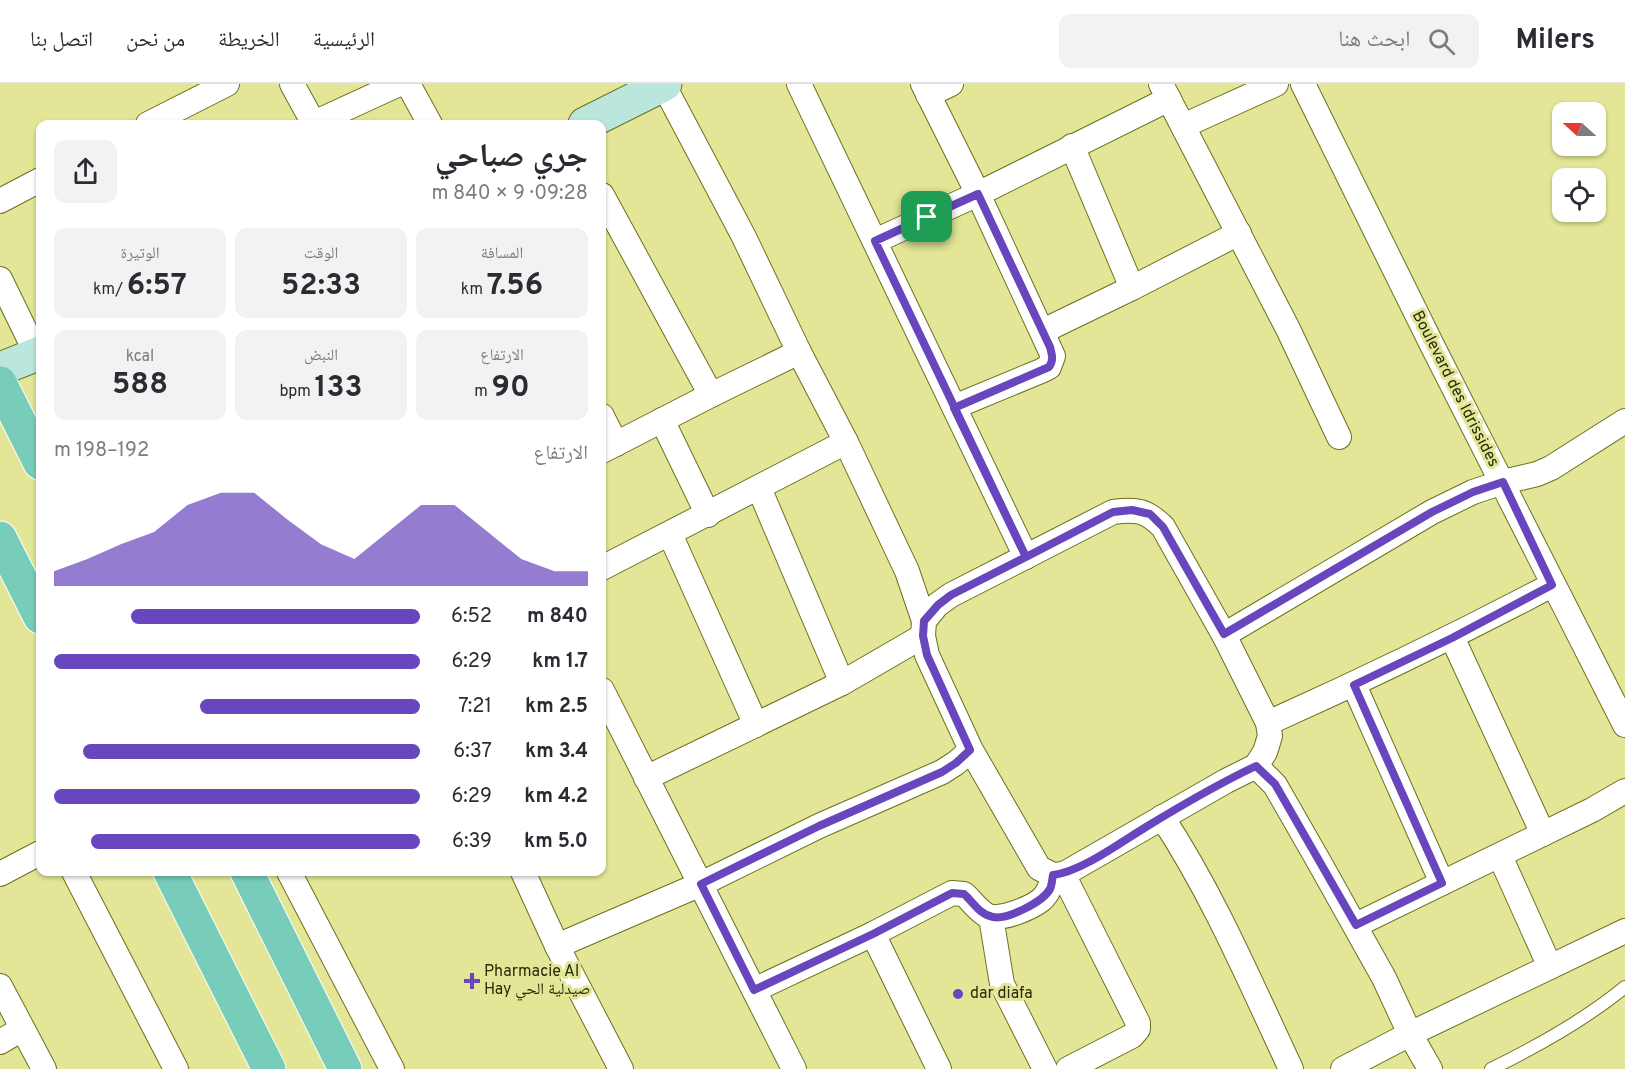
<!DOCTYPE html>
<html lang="ar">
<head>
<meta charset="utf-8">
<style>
	body { margin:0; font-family:Overpass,"Noto Naskh Arabic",sans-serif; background:#f2f2f3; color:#2b2b33; direction:rtl; height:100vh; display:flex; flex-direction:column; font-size:22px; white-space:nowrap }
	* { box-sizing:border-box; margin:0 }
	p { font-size:20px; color:#7c7c81 }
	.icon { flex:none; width:33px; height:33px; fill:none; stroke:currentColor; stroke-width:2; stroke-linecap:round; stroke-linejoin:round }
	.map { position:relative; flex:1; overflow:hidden; direction:ltr }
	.drawer { position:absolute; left:36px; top:36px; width:570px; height:756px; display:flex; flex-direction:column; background:#fff; border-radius:12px; box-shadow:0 2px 4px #0004; direction:rtl }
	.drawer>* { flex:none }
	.needle { width:39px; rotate:291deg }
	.tools { position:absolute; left:1552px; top:18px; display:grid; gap:12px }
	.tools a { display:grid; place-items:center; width:54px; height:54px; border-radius:12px; background:#fff; box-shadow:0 2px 4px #0004; font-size:30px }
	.pin { position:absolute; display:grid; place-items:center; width:51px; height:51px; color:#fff; margin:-26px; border-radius:12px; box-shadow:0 3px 9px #0006 }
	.round { display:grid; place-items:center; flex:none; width:63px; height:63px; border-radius:12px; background:#f2f2f3 }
	.head { display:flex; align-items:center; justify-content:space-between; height:102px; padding:0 18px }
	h1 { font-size:33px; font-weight:700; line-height:45px }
	.metrics { display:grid; grid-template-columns:repeat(3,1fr); gap:9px; height:102px; padding:6px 18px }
	.metrics div { display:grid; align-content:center; border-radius:12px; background:#f2f2f3; text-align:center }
	.metrics b { font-size:30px; font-weight:700 }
	.metrics small { font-size:16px; font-weight:400 }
	.metrics p { font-size:16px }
	.chart { height:168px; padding:12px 18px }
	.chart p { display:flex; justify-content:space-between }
	.chart svg { width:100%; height:108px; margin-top:6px; fill:#6746be; opacity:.7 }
	ul { padding:0 18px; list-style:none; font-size:20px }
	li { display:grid; grid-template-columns:96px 72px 1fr; align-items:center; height:45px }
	li i { height:15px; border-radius:8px; background:#6746be }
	header { display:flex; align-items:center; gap:36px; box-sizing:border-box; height:84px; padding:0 30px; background:#fff; border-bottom:2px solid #e1e1e2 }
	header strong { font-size:28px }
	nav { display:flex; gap:33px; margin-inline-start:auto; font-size:21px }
	.search { width:420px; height:54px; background:#f2f2f3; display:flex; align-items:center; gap:15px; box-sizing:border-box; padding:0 21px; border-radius:12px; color:#7c7c81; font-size:22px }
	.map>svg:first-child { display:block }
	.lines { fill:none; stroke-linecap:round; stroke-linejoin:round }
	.lane-casing { stroke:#6d701d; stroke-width:14 }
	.street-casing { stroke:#6d701d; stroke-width:26 }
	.secondary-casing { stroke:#6d701d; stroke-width:35 }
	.primary-casing { stroke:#fff; stroke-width:35 }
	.lane { stroke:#fff; stroke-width:12 }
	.street { stroke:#fff; stroke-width:24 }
	.secondary { stroke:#bbe6dc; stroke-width:33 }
	.primary { stroke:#77cdb9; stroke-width:33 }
	.route-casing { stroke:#fff; stroke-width:12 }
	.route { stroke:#6746be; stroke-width:8 }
	.poi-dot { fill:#6746be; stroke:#e2e696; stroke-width:2 }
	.labels { text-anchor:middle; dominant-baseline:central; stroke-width:6; stroke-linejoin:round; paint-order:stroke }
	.street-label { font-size:16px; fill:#2a2b09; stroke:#e2e696 }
	.poi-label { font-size:16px; fill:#2a2b09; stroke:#e2e696; text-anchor:start }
</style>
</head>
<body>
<header>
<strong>Milers</strong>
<div class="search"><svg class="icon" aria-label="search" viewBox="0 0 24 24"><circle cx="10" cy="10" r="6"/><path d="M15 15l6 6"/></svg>ابحث هنا</div>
<nav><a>الرئيسية</a><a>الخريطة</a><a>من نحن</a><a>اتصل بنا</a></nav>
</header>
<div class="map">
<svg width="1625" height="985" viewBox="0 0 1625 985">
	<rect width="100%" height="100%" fill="#e2e696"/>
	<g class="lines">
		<g class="lane-casing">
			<path id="lane" d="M 1491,985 C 1538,962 1585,936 1625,903"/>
		</g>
		<g class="street-casing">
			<g id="street">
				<path d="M 292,0 L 314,40"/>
				<path d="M 408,0 L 430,40"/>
				<path d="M 663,0 L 744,153 L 799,268 L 846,358 L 907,487 L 924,537"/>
				<path d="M 799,0 L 1026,473"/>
				<path d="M 923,0 L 978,110 L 1053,272 L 1049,283 L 1041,287 L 954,323"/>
				<path d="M 1161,0 L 1288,245 L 1339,353"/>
				<path d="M 1303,0 L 1433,263 L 1625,641"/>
				<path d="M 928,11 L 951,0"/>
				<path d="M 314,39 L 399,0"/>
				<path d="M 148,40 L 227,0"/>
				<path d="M 1183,42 L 1276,0"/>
				<path d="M 1072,62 L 1132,204"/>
				<path d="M 602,111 L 711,311"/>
				<path d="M 0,117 L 40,96"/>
				<path d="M 875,157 L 978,110 L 1169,15"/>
				<path d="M 0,195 L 40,277"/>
				<path d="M 1043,247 L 1132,204 L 1239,149"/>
				<path d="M 602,332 L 616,360"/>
				<path d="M 662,336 L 708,431"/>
				<path d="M 602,367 L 711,311 L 799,268"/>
				<path d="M 759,404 L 842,599"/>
				<path d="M 670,450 L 756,641"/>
				<path d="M 602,484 L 846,358"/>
				<path d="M 1224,551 L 1432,428 L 1473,408 L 1503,398 L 1537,390 L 1551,384 L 1625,337"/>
				<path d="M 1452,553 L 1543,750"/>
				<path d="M 1354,601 L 1442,799"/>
				<path d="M 602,606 L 794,985"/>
				<path d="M 1268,639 C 1364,596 1459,550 1552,501"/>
				<path d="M 1256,682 L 1275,701 L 1318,776 L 1384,894 L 1410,950 L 1430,985"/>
				<path d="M 646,694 L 842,599 L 923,552"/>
				<path d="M 1162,733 C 1214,812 1251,900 1291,985"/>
				<path d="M 1500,772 L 1550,883"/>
				<path d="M 74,788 L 176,985"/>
				<path d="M 289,788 L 392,985"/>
				<path d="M 523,788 L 557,862 L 621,985"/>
				<path d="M 0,790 L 40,769"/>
				<path d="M 1064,790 L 1068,800 L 1138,939 L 1138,945 L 1132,952 L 1068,985"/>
				<path d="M 991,833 L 1002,900 L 1045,985"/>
				<path d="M 1356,841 L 1592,726 L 1625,707"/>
				<path d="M 873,850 L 939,985"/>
				<path d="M 557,862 L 701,800 L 819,742 L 942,688 L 956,679 L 971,666 L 927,571 L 923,552 L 924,537 L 937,521 L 951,511 L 1113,428 C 1137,425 1146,426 1163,443 L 1224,551 L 1268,639 L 1270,652 L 1265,668 L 1256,682 L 1226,697 L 1064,790 L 1053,791 L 1039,784 L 971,666"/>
				<path d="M 0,902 L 44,985"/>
				<path d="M 754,906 L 873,850 L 952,809 L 964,810 C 972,817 978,827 988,832 C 1000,837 1031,824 1041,816 C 1049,809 1051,801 1053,791"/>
				<path d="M 0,958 L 22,945"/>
				<path d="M 1343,985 L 1410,950 L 1625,847"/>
			</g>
		</g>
		<g class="secondary-casing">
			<g id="secondary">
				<path d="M 585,40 L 665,0"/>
				<path d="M 0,285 L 40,269"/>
			</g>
		</g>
		<g class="primary-casing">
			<g id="primary">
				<path d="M 0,299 L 40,379"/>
				<path d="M 0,454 L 40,533"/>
				<path d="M 170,788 L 269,985"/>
				<path d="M 247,788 L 345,985"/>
			</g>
		</g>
		<use href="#lane" class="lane"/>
		<use href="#street" class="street"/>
		<use href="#secondary" class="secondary"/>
		<use href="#primary" class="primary"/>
	</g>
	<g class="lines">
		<g class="route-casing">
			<path id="route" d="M 927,133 L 875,157 L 1026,473 L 951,511 L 938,521 L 924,537 L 923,552 L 927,571 L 970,666 L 956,679 L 942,688 L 819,742 L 701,800 L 754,906 L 873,850 L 952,809 L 964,810 C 973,818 980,831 993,833 C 1007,836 1043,818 1050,805 C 1052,801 1052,796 1053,791 C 1081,788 1121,758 1146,743 C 1182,721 1218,700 1256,682 L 1275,700 L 1356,841 L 1442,799 L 1354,601 L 1452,554 L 1552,501 L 1503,398 L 1473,408 L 1432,428 L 1224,550 L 1163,443 L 1150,430 L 1132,426 L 1113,428 L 1026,473 L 954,324 L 1049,283 C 1054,276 1052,271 1050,263 L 978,110 L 927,133"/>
		</g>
		<use href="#route" class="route"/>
	</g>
	<g class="poi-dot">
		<path d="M469 888h6v6h6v6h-6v6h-6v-6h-6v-6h6z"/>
		<circle cx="958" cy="910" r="6"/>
	</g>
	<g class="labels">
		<g class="street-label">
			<text transform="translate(1455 305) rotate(63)">Boulevard des Idrissides</text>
		</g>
		<g class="poi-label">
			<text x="484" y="888">Pharmacie Al<tspan x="484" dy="18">Hay صيدلية الحي</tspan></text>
			<text x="970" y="910">dar diafa</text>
		</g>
	</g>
</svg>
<div class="tools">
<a><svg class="needle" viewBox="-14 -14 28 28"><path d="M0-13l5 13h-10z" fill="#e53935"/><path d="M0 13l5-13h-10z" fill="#7c7c81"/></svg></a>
<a><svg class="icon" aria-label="locate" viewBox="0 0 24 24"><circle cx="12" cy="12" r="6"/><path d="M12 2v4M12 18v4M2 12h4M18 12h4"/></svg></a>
</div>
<div class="pin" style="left:927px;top:133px;background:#1e9e55"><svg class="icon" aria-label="arrive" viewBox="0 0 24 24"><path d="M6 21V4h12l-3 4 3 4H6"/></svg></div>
<section class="drawer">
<div class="head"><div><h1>جري صباحي</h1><p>09:28 · 9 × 840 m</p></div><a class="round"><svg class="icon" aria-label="share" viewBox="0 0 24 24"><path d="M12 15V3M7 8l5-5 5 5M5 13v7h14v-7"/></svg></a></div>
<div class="metrics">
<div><p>المسافة</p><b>7.56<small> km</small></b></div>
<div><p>الوقت</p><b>52:33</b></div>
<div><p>الوتيرة</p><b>6:57<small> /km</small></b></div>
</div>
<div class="metrics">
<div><p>الارتفاع</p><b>90<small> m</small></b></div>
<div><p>النبض</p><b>133<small> bpm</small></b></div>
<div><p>kcal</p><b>588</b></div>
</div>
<div class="chart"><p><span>الارتفاع</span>192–198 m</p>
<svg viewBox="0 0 160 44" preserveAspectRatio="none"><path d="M0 44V38L10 33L20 27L30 22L40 11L50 6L60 6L70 17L80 27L90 33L100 22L110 11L120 11L130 22L140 33L150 38L160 38V44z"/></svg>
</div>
<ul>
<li><b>840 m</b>6:52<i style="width:79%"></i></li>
<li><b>1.7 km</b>6:29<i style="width:100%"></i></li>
<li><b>2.5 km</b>7:21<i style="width:60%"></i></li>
<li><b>3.4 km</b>6:37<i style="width:92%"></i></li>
<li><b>4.2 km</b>6:29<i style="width:100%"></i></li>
<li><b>5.0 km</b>6:39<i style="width:90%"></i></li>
</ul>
</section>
</div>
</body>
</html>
